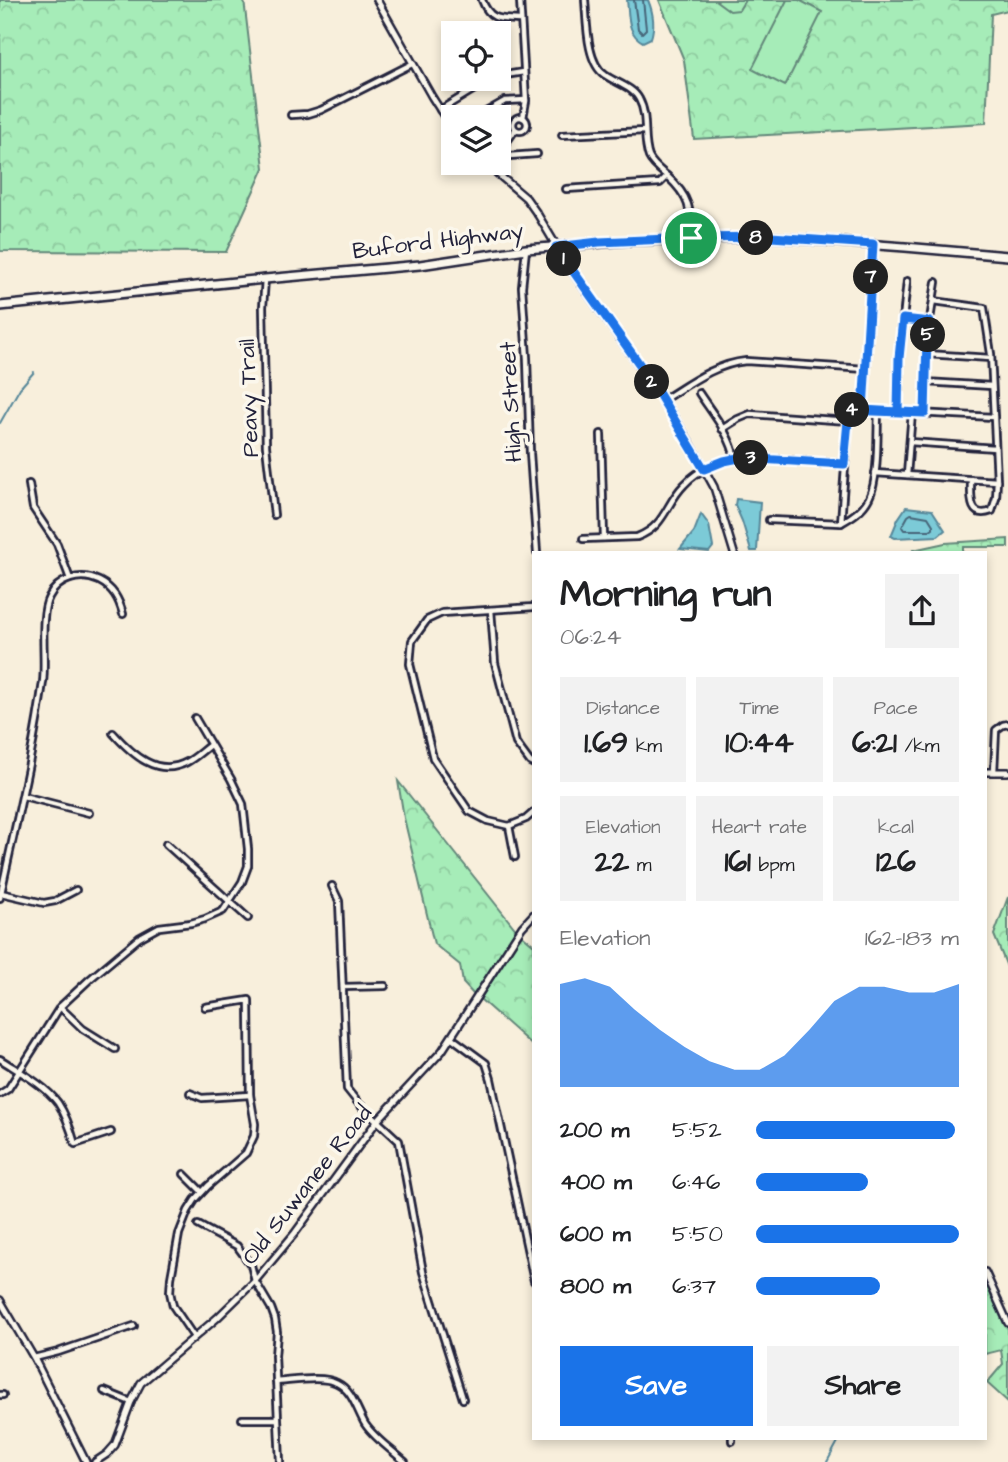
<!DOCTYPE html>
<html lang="en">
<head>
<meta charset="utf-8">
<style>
	body { margin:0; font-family:"Architects Daughter",sans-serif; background:#f2f2f2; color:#202124; height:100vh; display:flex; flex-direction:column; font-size:26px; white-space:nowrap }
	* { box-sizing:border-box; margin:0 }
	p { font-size:23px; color:#757577 }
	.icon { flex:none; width:38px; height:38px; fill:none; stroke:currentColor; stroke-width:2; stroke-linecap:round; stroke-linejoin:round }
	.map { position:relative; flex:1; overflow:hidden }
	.drawer { position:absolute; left:532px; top:551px; width:455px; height:889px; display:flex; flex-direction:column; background:#fff; border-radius:0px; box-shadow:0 4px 10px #0003 }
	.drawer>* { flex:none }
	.fabs { position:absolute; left:441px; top:21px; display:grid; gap:14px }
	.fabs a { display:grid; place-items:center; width:70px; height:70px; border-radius:0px; background:#fff; box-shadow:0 4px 10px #0003; font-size:35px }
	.pin { position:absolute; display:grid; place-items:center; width:60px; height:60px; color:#fff; margin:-30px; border:4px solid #fff; border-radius:50%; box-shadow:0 2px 7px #0007 }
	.km { position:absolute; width:35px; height:35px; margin:-18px; border-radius:50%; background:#222; color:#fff; font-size:19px; line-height:35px; text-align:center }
	.round { display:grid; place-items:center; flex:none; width:74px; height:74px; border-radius:0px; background:#f2f2f2 }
	.summary { display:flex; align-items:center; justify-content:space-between; height:119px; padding:0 28px }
	h1 { font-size:38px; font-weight:700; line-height:52px }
	.figures { display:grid; grid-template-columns:repeat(3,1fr); gap:10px; height:119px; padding:7px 28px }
	.figures div { display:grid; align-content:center; border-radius:0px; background:#f2f2f2; text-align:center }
	.figures b { font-size:30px; font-weight:700 }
	.figures small { font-size:19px; font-weight:400 }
	.figures p { font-size:19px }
	.chart { height:196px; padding:14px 28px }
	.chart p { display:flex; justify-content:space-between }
	.chart svg { width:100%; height:126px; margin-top:7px; fill:#1a73e8; opacity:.7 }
	.button { display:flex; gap:14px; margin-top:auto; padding:14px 28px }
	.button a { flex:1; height:80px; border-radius:0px; background:#1a73e8; color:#fff; font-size:28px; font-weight:700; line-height:80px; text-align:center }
	.button a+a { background:#f2f2f2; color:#202124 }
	ul { padding:0 28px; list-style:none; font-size:23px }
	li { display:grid; grid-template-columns:112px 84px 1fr; align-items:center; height:52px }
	li i { height:18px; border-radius:9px; background:#1a73e8 }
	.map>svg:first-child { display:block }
	.forest { fill:url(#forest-crowns); stroke:#64877a; stroke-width:2 }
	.garden { fill:#a6ecb8; stroke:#64877a; stroke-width:2 }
	.water { fill:#7bcad7; stroke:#578799; stroke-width:2 }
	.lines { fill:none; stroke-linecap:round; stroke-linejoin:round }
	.shore { stroke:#466579; stroke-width:2 }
	.stream { stroke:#578799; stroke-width:2 }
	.minor-casing { stroke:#22223b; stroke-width:10 }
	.tertiary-casing { stroke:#22223b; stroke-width:10 }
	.primary-casing { stroke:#22223b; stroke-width:12 }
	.minor { stroke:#fbf7ec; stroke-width:4.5 }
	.tertiary { stroke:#fbf7ec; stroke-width:5 }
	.primary { stroke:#fbf7ec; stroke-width:7 }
	.route-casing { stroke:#fff; stroke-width:14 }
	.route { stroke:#1a73e8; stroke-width:9 }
	.labels { text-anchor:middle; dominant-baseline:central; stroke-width:7; stroke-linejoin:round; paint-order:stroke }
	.street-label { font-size:23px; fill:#22223b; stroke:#fbf7ec }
</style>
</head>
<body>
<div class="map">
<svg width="1008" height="1462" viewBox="0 0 1008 1462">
	<defs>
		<pattern id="forest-crowns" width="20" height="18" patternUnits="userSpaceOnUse" patternTransform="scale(1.75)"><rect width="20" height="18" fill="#a6ecb8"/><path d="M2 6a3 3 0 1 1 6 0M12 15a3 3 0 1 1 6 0" fill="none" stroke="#8fca9f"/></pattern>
	</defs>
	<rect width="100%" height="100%" fill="#f8efdc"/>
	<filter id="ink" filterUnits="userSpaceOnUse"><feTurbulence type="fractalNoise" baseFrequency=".0143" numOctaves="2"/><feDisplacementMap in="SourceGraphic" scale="14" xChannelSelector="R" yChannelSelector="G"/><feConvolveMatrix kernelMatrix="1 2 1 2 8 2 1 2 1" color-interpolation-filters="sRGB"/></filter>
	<g filter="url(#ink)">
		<g class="forest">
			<path d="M 0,0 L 244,0 L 264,168 L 226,252 L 0,251 Z"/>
			<path d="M 659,0 L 1008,0 L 1008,10 L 991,14 L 986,123 L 694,139 L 684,60 Z"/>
			<path d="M 1008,539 L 1008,547 L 963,547 L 963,553 L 914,553 L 913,550 L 945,543 Z"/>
			<path d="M 398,781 L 517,931 L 475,996 L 463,983 L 460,965 L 434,944 L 404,818 Z"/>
			<path d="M 1008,897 L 1008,969 L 994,935 Z"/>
			<path d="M 521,934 L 534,945 L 534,1047 L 480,999 Z"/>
			<path d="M 985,1276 L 1008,1329 L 1008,1402 L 987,1383 L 1003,1364 L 1001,1350 L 985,1354 Z"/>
		</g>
		<g class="garden">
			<path d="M 715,0 L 745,0 L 739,10 L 730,11 Z"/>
			<path d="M 787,0 L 799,0 L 822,12 L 785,86 L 752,69 Z"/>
		</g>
		<g class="water">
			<path d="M 627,0 L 648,0 C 653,12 655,26 651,38 L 643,42 C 627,34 629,16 627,0 Z"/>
			<path d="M 736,499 L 760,502 L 757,551 L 751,551 L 742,521 L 735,505 Z"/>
			<path d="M 906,507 L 932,510 L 945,530 L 938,536 L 895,538 L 891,536 L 898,519 Z"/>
			<path d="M 701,514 L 709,525 L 713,547 L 709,552 L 680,549 L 694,532 Z"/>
		</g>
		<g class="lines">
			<g class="shore">
				<path d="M 634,0 L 638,29 L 642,33 L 646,29 L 643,0"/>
				<path d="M 911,514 L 928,517 L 933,525 L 933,528 L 930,530 L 904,530 L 902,527 L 908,516 Z"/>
			</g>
			<g class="stream">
				<path d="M 0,423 L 20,388 L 34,372"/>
				<path d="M 827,1462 L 840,1438"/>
			</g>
			<g class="minor-casing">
				<g id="minor">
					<path d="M 482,0 C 490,21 500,19 521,20"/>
					<path d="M 520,0 L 526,101 L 523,118"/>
					<path d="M 585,0 C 587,21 586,63 605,75 C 616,83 633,87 639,99 C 649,117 642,139 649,157 C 652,164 661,171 667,176 C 690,197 691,209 691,238"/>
					<path d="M 499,76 L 524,72"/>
					<path d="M 440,110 L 491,79"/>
					<path d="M 291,115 L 308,114 L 321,110 L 412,64"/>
					<circle cx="520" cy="124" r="7"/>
					<path d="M 477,117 L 505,101 L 526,100"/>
					<path d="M 562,135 L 645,131"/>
					<path d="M 499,149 L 509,156 L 537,154"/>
					<path d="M 501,150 L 515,130"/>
					<path d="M 566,189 L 660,183 L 667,176"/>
					<path d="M 526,249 L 522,287 L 527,358 L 530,453 L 537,553"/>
					<path d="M 265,279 L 263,307 L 266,446 L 274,515"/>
					<path d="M 934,301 L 984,308 L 991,354 L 997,481"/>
					<path d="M 903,319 L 930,322"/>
					<path d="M 926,354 L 991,358"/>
					<path d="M 866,369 L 873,245"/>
					<path d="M 925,382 L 992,386"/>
					<path d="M 699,393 C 712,413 731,435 735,459"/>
					<path d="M 663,400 C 689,384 715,364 746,361 L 866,369 L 863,410"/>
					<path d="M 849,410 L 878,411 C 877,434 879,479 869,498 C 863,510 852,517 841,523 Z"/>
					<path d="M 878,411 L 994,417"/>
					<path d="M 898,412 L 899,358 L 907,281"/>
					<path d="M 925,413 L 927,338 L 936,282"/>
					<path d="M 722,429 L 738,419 L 750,414 L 848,421"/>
					<path d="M 601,434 L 604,538"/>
					<path d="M 910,442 L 995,448"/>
					<path d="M 875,473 C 916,476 956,478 997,481 L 996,498 L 992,511 C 968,520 971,496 971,479"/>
					<path d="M 907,475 L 912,412"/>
					<path d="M 29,484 L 33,508 L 57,544 L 70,579"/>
					<path d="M 769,520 L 841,523"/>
					<path d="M 583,539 L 637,537 C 666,526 665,504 684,485 C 699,468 725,458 748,458 L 844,464"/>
					<path d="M 534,607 L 442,613 L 427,620 L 412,641 L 410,664 L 433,758 L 469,811 L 488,821 L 509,826 L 526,819 L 534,812"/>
					<path d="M 491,610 L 495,663 L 516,743 L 530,762 L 534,764"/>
					<path d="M 113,733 C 132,754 157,778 187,762 C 195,758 202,751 210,745"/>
					<path d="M 994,772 L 996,730 L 1003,725 L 1008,724"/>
					<path d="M 23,796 L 89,813"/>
					<path d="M 509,826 L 515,857"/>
					<path d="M 166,844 L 248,918"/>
					<path d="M 332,886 L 339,901 L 347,1089 L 359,1104 L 399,1141 L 423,1272 L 463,1399"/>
					<path d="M 1,893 L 44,903 L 55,901 L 76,890"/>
					<path d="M 0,898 C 15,826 33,755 43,682 C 46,660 39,615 49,597 C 58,579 80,572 99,581 C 113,588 119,599 123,614"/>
					<path d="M 343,987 L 385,986"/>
					<path d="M 60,1007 L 83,1029 L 115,1049"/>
					<path d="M 452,1038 L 486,1063 L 491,1079 L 534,1281"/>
					<path d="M 0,1059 C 18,1071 45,1085 58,1103 C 66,1115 71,1130 75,1144 L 111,1132"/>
					<path d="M 190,1093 L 202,1098 L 250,1095"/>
					<path d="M 0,1094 L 8,1089 L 60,1007 L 90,979 L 139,938 L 159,927 L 191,923 L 205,919 L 223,911 L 242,882 L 248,866 L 248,849 L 243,804 L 231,779 L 195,718"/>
					<path d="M 184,1174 L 202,1192"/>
					<path d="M 198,1225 L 237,1246 L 251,1265 L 255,1281 L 271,1308 L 275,1319 L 277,1332 L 275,1356 L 280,1462"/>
					<path d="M 194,1337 L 173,1306 L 170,1292 L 171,1278 L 179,1234 L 188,1211 L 195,1200 L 208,1186 L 246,1153 L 254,1136 L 255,1124 L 250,1095 L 249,1000 L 205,1007"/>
					<path d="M 34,1358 L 58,1352 L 134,1326"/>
					<path d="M 276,1382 C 292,1381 324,1375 337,1383 C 352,1390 357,1410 365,1424 C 375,1439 392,1450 405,1462"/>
					<path d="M 104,1391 L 131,1402"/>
					<path d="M 0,1395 L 3,1395"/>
					<path d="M 242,1419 L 277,1419"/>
					<path d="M 732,1441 L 732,1438"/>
				</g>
			</g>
			<g class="tertiary-casing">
				<g id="tertiary">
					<path d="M 377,0 L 432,97 L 453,130"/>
					<path d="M 485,163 L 526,198 L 538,215 L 569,267 L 656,389 L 690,443 L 714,487 L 734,553"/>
					<path d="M 985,772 L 1008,772"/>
					<path d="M 985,1272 L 1008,1323"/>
					<path d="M 0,1300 L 34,1358 L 86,1462"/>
					<path d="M 95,1462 L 107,1454 L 115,1445 L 131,1402 L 141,1383 L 217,1318 L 255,1281 L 295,1233 L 377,1121 L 442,1051 L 522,927 L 534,914"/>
				</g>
			</g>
			<g class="primary-casing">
				<path id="primary" d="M 0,306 L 265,279 L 420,265 L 526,249 L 628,241 L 771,237 L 905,247 L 1008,256"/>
			</g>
			<use href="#minor" class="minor"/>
			<use href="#tertiary" class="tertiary"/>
			<use href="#primary" class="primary"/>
		</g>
	</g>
	<g class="lines" filter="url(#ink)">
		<g class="route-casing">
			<path id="route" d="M 691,238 L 599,242 L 556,247 L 650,379 L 704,469 L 724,461 L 739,458 L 844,464 L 849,410 L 925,413 L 927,338 L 930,322 L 903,319 L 899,358 L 898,412 L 863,410 L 873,244 L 771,237 L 691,238"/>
		</g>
		<use href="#route" class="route"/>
	</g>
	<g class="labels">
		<g class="street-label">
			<text transform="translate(438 241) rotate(-7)">Buford Highway</text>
			<text transform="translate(249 398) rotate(-92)">Peavy Trail</text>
			<text transform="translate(511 402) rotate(-93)">High Street</text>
			<text transform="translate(307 1185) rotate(-52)">Old Suwanee Road</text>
		</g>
	</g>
</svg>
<div class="fabs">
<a><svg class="icon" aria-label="locate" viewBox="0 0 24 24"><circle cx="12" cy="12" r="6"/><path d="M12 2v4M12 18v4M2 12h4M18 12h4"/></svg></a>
<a><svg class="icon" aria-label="layers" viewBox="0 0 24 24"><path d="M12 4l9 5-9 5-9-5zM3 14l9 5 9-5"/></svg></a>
</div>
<div class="pin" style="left:691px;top:238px;background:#1e9e55"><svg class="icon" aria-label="arrive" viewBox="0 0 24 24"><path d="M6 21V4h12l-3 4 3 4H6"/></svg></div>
<b class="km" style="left:564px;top:259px">1</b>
<b class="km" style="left:652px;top:382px">2</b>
<b class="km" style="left:751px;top:458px">3</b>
<b class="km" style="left:852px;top:410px">4</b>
<b class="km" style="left:928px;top:335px">5</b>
<b class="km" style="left:871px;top:277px">7</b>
<b class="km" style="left:756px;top:238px">8</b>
<section class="drawer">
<div class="summary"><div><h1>Morning run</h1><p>06:24</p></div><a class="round"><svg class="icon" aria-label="share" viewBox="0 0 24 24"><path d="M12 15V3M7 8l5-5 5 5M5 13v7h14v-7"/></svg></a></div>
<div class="figures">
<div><p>Distance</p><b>1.69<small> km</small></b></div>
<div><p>Time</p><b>10:44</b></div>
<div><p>Pace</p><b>6:21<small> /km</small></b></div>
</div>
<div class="figures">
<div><p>Elevation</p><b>22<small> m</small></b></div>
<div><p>Heart rate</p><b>161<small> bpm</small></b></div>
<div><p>kcal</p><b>126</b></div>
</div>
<div class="chart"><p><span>Elevation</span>162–183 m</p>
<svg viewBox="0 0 160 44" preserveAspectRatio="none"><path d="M0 44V8L10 6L20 9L30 17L40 24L50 30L60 35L70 38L80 38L90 33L100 24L110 14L120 9L130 9L140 11L150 11L160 8V44z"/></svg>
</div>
<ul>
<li><b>200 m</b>5:52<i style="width:98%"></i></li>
<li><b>400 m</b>6:46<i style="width:55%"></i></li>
<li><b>600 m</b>5:50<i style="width:100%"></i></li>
<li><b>800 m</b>6:37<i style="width:61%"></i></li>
</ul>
<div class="button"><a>Save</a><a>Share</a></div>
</section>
</div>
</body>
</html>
